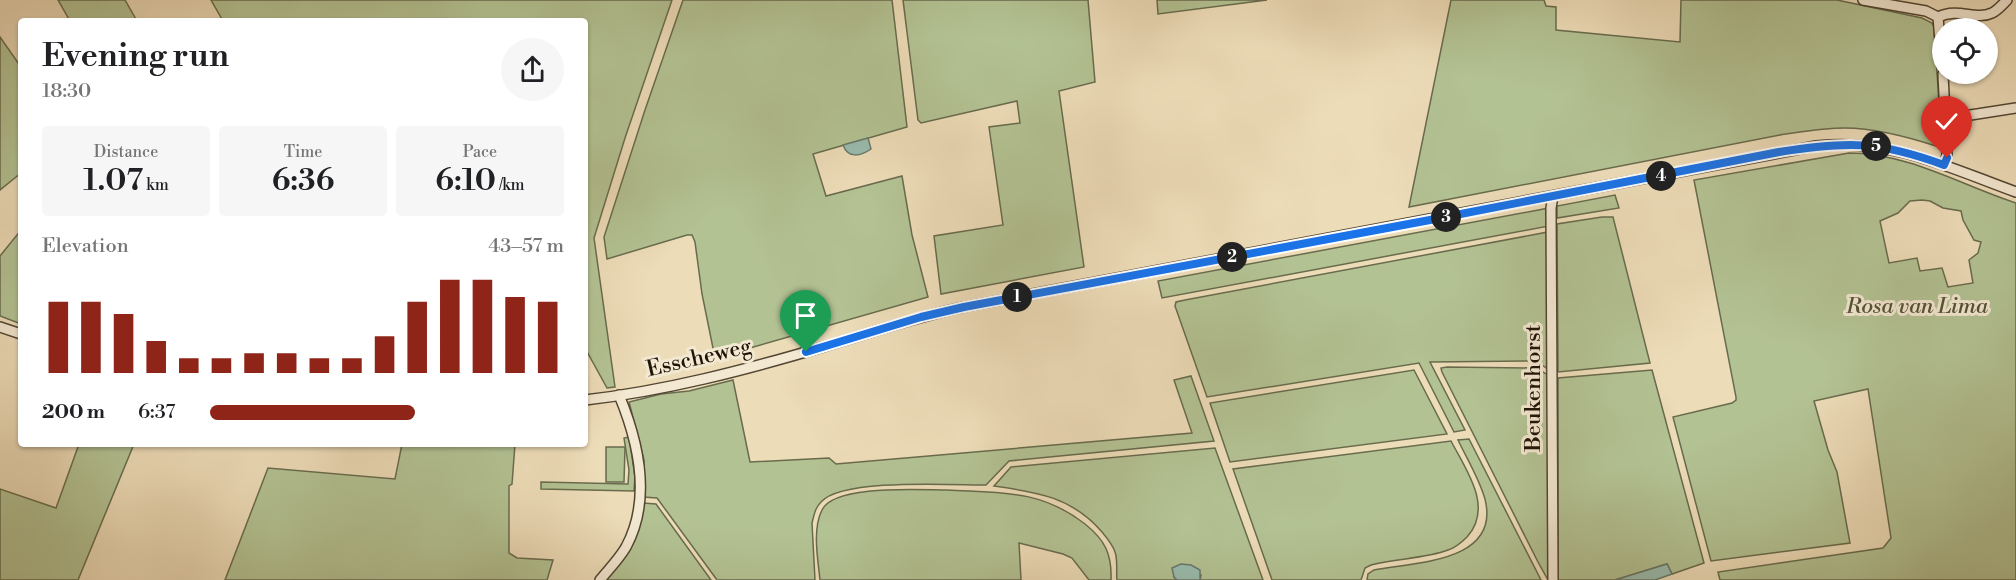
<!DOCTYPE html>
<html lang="en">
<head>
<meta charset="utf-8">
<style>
	body { margin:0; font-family:"Libre Bodoni",serif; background:#f6f6f6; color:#202124; height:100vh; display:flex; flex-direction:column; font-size:22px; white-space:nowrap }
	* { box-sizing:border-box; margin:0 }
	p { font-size:20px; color:#757577 }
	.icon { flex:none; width:33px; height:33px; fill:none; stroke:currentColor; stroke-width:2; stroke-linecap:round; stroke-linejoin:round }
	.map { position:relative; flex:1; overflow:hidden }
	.sheet { position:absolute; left:18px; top:18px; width:570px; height:429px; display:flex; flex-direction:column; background:#fff; border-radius:6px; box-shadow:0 2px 4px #0004 }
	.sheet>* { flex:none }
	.fabs { position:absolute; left:1932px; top:18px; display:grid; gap:12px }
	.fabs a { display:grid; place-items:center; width:66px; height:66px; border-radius:50%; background:#fff; box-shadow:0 2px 4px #0004; font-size:30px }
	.pin { position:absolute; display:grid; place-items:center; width:51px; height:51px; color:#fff; margin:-62px -26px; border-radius:50% 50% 50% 0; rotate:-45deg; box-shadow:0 0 6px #0007 }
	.pin .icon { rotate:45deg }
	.km { position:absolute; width:30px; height:30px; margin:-15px; border-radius:50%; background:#222; color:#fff; font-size:16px; line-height:30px; text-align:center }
	.round { display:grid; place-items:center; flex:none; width:63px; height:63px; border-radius:32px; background:#f6f6f6 }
	.head { display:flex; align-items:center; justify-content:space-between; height:102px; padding:0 24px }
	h1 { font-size:33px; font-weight:600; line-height:45px }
	.stats { display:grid; grid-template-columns:repeat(3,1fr); gap:9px; height:102px; padding:6px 24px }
	.stats div { display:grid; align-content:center; border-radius:6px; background:#f6f6f6; text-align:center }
	.stats b { font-size:30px; font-weight:600 }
	.stats small { font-size:16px; font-weight:400 }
	.stats p { font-size:16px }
	.chart { height:168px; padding:12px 24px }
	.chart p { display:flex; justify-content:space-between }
	.chart svg { width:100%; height:108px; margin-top:6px; stroke:#8f2418; stroke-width:6 }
	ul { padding:0 24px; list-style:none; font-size:20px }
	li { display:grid; grid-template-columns:96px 72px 1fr; align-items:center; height:45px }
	li i { height:15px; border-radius:8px; background:#8f2418 }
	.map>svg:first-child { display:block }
	.green { fill:#b3c293; stroke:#686b4d; stroke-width:1.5; fill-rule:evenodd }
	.water { fill:#99bcae; stroke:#68796b; stroke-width:1.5 }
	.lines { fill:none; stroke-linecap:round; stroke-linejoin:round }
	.minor-casing { stroke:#524633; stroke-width:12 }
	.minor { stroke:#f3e8d1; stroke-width:9 }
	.route-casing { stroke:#fff; stroke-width:12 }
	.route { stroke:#1a73e8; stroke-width:8 }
	.labels { text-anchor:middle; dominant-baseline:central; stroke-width:6; stroke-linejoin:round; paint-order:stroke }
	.park-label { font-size:22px; font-style:italic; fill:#525138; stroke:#f3e8d1 }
	.street-label { font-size:22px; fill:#1e1407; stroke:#f3e8d1 }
</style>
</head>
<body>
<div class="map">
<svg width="2016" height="580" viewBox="0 0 2016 580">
	<rect width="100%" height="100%" fill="#eddcb8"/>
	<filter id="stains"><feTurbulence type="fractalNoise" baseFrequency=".00333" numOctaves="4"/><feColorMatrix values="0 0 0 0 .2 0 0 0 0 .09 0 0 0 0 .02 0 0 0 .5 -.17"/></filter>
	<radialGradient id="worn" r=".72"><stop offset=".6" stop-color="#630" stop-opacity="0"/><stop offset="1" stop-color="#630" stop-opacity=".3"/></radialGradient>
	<g class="green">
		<path d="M 58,0 L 125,0 L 137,21 L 70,21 Z"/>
		<path d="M 211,0 L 672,0 L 625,138 L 594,238 L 615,387 L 607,388 L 585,348 L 585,21 L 223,21 Z"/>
		<path d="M 683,0 L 892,0 L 907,127 L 813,154 L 826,196 L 902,176 L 912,235 L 928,297 L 715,358 L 702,294 L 695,242 L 692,235 L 687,235 L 607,259 L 604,237 L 645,110 Z"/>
		<path d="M 903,0 L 1088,0 L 1095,82 L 1059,91 L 1084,267 L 941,294 L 934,236 L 1003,225 L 989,127 L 1020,123 L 1017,101 L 921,123 L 918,120 Z"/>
		<path d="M 1157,0 L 1267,0 L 1158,14 Z"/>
		<path d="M 1451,0 L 1544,0 L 1546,6 L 1556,7 L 1556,30 L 1680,42 L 1681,0 L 1837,0 L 1922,18 L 1932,23 L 1934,27 L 1942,148 C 1912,138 1877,128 1845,128 C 1823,128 1801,132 1780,135 L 1409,207 Z"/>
		<path d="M 0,37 L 21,67 L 21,173 L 0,190 Z"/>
		<path d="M 1849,153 C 1908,153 1961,185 2016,203 L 2016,580 L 1720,580 L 1718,572 L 1883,548 L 1891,538 L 1868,389 L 1814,401 L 1828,450 L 1837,472 L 1850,543 L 1711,561 L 1673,417 L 1732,403 L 1736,400 L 1736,397 L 1694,180 ZM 1922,200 L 1930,201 L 1943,208 L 1961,211 L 1963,220 L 1974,240 L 1981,242 L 1978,253 L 1969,260 L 1973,283 L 1948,287 L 1942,268 L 1920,271 L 1917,258 L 1889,263 L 1880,221 L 1898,213 L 1910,201 Z"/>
		<path d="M 1615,195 L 1619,208 L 1557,218 L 1557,206 Z"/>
		<path d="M 1549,208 L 1549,226 L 1162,298 L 1158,281 Z"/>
		<path d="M 1602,217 L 1613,217 L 1650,363 L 1558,372 L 1557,224 Z"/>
		<path d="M 21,230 L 21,324 L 0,316 L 0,256 Z"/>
		<path d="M 1548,232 L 1549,370 L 1538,362 L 1532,361 L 1430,362 L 1465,430 L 1454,432 L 1419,363 L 1207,397 L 1175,306 L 1176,302 L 1185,300 Z"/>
		<path d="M 1447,367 L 1537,368 L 1549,376 L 1550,580 L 1548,580 L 1538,562 L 1442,372 L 1441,368 Z"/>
		<path d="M 1414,370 L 1447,434 L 1230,462 L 1210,403 Z"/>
		<path d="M 1652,370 L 1704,563 L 1672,574 L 1667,564 L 1615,580 L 1558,580 L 1558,378 Z"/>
		<path d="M 1191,376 L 1214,441 L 1009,461 L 986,485 C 953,485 842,478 821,502 C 815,508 814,515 812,523 L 815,580 L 717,580 L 657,498 L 643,497 L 644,460 L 629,402 L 661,394 L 689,391 L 733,380 L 750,462 L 829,458 L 836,464 L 1192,433 L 1174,380 Z"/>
		<path d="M 629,437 L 635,477 L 634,491 L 541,489 L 541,482 L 628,484 L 629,470 L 624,438 Z"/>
		<path d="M 1469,439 L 1541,580 L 1367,580 L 1368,574 L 1374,570 C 1414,562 1501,563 1485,499 C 1479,478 1467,459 1458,440 Z"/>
		<path d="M 1451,441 C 1466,470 1494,507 1467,537 C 1462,542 1455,548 1448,550 C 1424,559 1397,558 1371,565 L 1365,568 L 1361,580 L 1272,580 L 1233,469 Z"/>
		<path d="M 79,444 L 134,444 L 78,580 L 0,580 L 0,489 L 56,508 Z"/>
		<path d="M 402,444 L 515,444 L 512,484 L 509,486 L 509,553 L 517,558 L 553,560 L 547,580 L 225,580 L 268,468 L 395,479 Z"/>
		<path d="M 606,447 L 625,447 L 624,482 L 606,482 Z"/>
		<path d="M 1215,448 L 1263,580 L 1200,580 L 1201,575 L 1174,577 L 1177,580 L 1117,580 C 1116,571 1118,560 1115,552 C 1113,545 1107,538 1102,532 C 1072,497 1037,492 994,486 L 1011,467 Z"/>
		<path d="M 947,490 C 1000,493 1040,489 1085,524 C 1105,540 1112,554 1111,580 L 1089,580 L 1072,558 L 1063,554 L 1019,543 L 1021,580 L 820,580 C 818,559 812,530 822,510 C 834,484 920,490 947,490 Z"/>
		<path d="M 643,503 L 656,504 L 711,580 L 603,580 L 625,553 Z"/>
	</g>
	<g class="water">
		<path d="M 868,138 L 871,149 C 861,156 848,159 843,145 Z"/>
		<path d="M 1181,564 L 1191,565 L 1200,570 L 1200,580 L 1177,580 L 1174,577 L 1172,568 Z"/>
		<path d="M 1667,564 L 1672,574 L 1655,580 L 1615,580 Z"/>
	</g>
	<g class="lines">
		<g class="minor-casing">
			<g id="minor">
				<path d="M 1863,0 L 1926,11 L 1938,17 L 1942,65"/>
				<path d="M 1938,17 C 1959,7 1975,21 1992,13 C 1998,10 2002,5 2007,0"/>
				<path d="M 1943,74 L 1947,156 L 1944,165"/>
				<path d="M 1945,119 L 2016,108"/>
				<path d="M 0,327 L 21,334"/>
				<path d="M 585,400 C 665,391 745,370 823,347 C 870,333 916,317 964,307 L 1816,146 C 1891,138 1947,167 2016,192"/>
				<path d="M 600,580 C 609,569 619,559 626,547 C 652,499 639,443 619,395"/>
				<path d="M 1553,580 L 1551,208 L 1553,196"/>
			</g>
		</g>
		<use href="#minor" class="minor"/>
	</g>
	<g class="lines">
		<g class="route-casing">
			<path id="route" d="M 806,352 L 921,317 L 964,307 L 1430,220 L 1779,152 C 1847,141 1879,141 1944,165 L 1947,158"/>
		</g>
		<use href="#route" class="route"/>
	</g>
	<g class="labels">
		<g class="park-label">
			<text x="1917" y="306">Rosa van Lima</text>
		</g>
		<g class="street-label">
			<text transform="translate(699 358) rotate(-13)">Esscheweg</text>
			<text transform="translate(1533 388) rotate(-90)">Beukenhorst</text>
		</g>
	</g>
	<rect width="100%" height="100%" filter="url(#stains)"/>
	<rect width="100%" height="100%" fill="url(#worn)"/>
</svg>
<div class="fabs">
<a><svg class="icon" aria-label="locate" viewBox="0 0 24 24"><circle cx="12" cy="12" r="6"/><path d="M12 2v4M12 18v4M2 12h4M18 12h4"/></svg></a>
</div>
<div class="pin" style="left:806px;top:352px;background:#1e9e55"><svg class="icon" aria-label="arrive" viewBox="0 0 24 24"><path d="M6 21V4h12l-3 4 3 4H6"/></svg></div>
<div class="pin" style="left:1947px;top:158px;background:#d93025"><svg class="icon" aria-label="check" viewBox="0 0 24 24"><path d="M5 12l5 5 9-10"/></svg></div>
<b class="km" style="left:1017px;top:297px">1</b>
<b class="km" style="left:1232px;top:257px">2</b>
<b class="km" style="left:1446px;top:217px">3</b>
<b class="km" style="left:1661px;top:176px">4</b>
<b class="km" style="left:1876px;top:146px">5</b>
<section class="sheet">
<div class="head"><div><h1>Evening run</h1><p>18:30</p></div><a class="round"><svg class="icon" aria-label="share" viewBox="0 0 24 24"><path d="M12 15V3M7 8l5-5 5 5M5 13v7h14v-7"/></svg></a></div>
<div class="stats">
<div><p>Distance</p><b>1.07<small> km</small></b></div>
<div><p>Time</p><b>6:36</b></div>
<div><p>Pace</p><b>6:10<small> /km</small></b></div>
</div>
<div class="chart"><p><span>Elevation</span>43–57 m</p>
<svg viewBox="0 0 160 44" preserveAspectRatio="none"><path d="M5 44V15M15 44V15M25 44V20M35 44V31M45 44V38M55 44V38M65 44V36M75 44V36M85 44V38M95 44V38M105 44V29M115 44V15M125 44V6M135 44V6M145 44V13M155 44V15"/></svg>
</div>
<ul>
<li><b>200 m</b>6:37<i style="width:58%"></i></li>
</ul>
</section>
</div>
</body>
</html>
